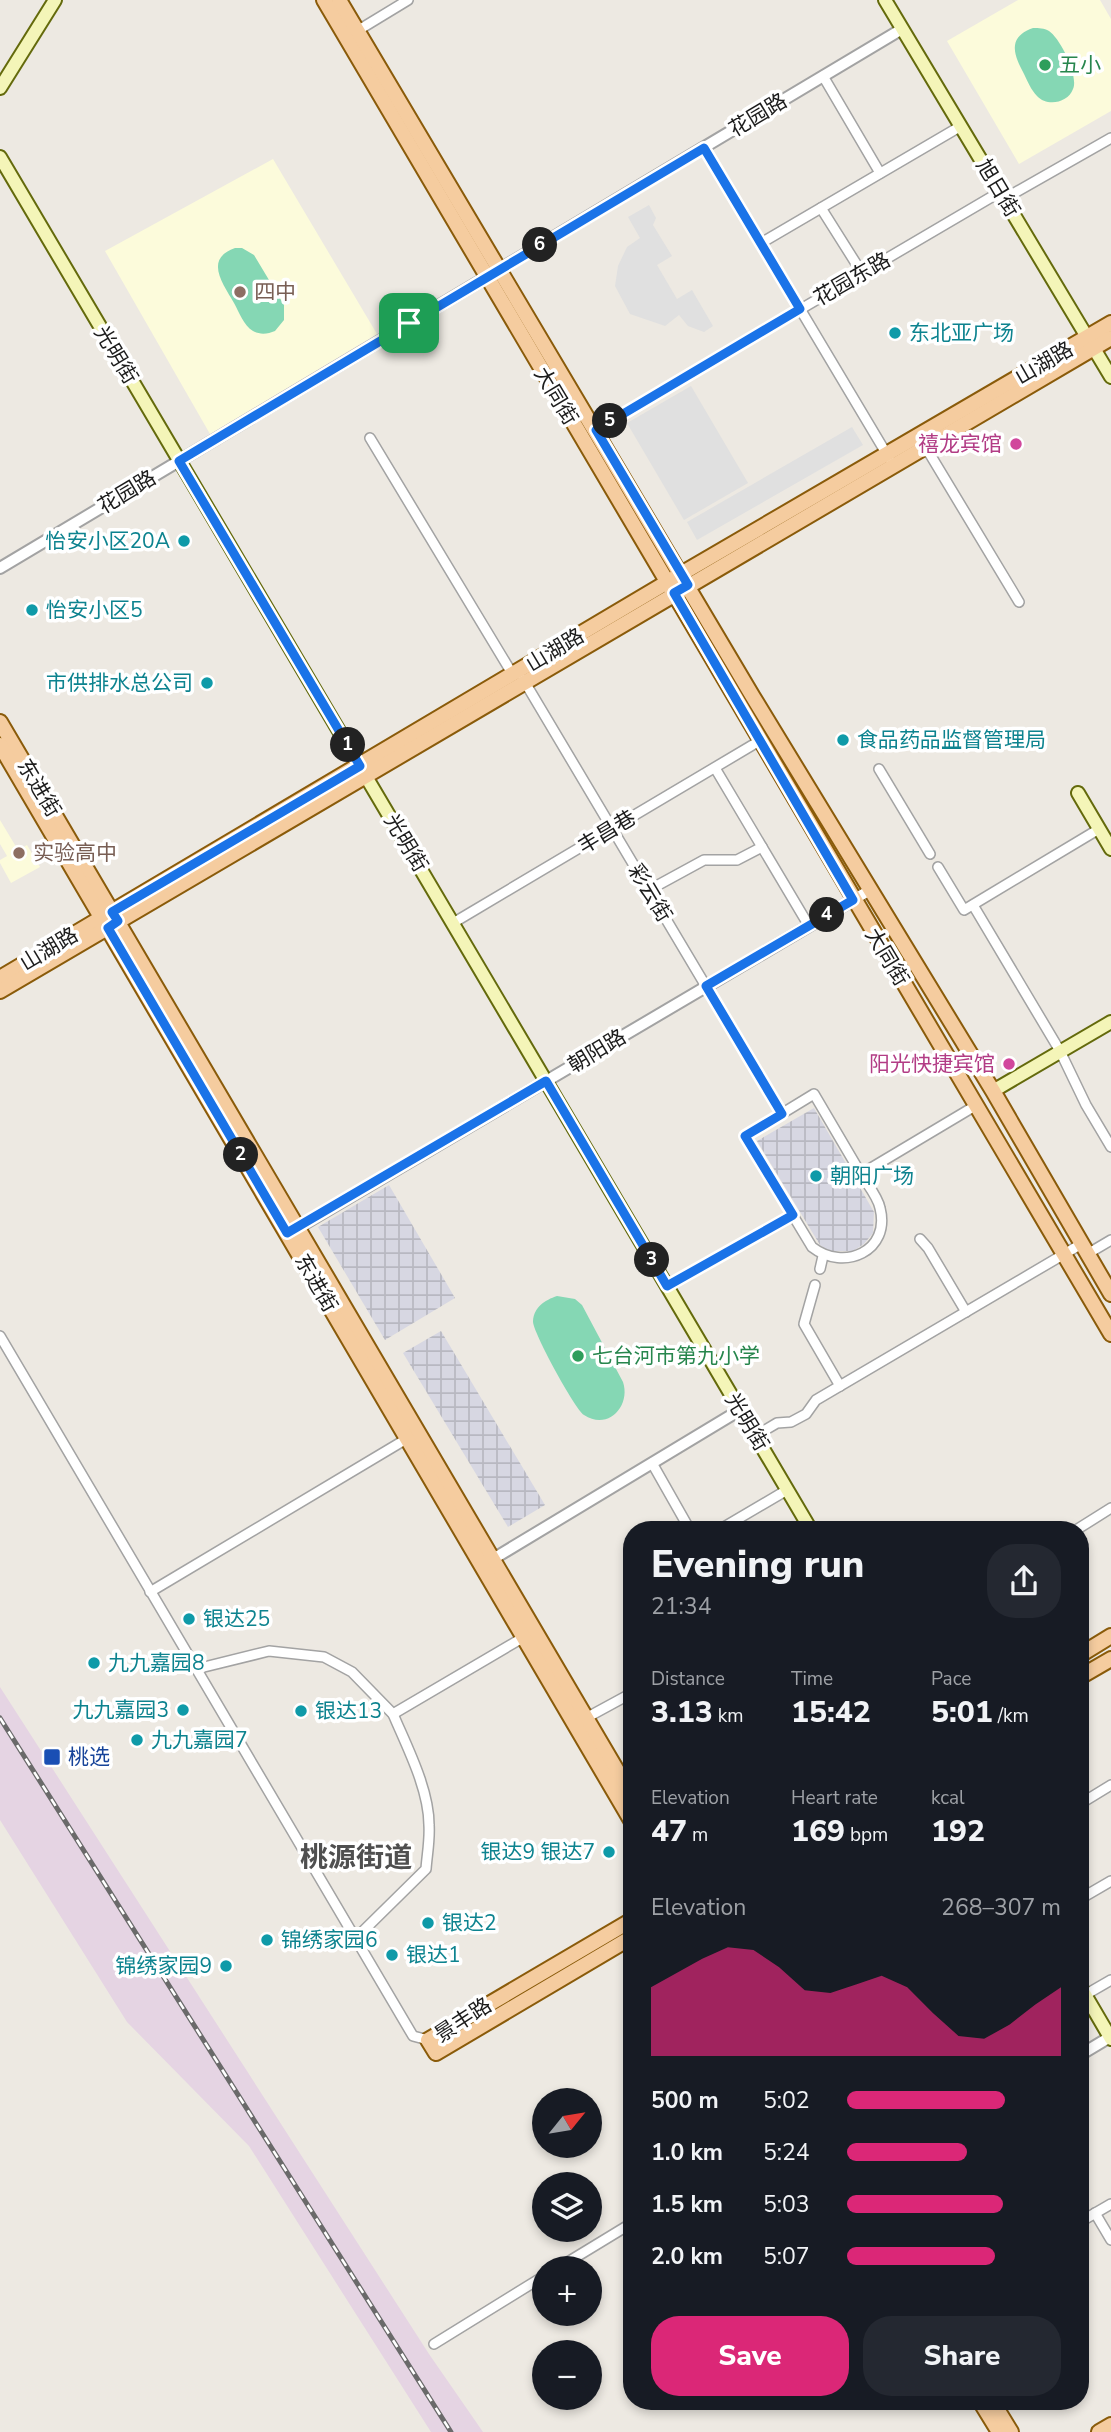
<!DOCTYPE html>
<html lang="en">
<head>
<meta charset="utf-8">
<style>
	body { margin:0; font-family:"Nunito Sans","Noto Sans SC",sans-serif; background:#242831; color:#f1f3f6; height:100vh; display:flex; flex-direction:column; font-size:26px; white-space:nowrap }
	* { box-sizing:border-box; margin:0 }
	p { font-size:23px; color:#9ea1a6 }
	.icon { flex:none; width:38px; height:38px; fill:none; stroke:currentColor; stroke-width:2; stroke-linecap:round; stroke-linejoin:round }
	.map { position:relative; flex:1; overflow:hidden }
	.sheet { position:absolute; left:623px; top:1521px; width:466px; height:889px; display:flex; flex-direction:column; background:#171b24; border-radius:28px; box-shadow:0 4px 10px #0003 }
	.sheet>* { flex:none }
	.needle { width:46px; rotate:60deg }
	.fabs { position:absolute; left:532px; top:2088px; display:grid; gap:14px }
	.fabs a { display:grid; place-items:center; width:70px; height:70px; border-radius:50%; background:#171b24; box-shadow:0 4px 10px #0003; font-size:35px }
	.pin { position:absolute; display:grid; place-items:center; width:60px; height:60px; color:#fff; margin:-30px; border-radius:14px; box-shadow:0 4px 10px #0006 }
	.km { position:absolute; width:35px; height:35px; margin:-18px; border-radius:50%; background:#222; color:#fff; font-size:19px; line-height:35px; text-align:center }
	.round { display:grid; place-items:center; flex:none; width:74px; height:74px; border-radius:28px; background:#242831 }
	.headline { display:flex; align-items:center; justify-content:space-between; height:119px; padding:0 28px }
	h1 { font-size:38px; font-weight:800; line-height:52px }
	.figures { display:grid; grid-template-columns:repeat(3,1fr); gap:10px; height:119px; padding:7px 28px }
	.figures div { display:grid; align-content:center }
	.figures b { font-size:30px; font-weight:800 }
	.figures small { font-size:19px; font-weight:400 }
	.figures p { font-size:19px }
	.chart { height:196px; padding:14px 28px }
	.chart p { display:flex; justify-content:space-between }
	.chart svg { width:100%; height:126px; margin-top:7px; fill:#db2777; opacity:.7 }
	.primary-button { display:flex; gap:14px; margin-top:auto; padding:14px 28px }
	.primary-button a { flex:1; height:80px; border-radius:28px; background:#db2777; color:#fff; font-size:28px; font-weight:800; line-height:80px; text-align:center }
	.primary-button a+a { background:#242831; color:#f1f3f6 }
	ul { padding:0 28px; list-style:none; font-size:23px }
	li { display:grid; grid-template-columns:112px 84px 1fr; align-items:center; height:52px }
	li i { height:18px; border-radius:9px; background:#db2777 }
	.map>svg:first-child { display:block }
	.industrial { fill:#e5d4e3 }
	.education { fill:#fcfbdb }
	.pitch { fill:#85d7b4 }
	.parking { fill:#e0e0e0 }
	.plaza { fill:url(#plaza-grid) }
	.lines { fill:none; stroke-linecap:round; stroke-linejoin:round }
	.minor-casing { stroke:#a3a3a3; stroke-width:12 }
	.tertiary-casing { stroke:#a3a3a3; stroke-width:14 }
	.secondary-casing { stroke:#646a0c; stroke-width:16 }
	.primary-casing { stroke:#8a5b0a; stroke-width:18 }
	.minor { stroke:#fff; stroke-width:9 }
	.tertiary { stroke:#fff; stroke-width:10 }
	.secondary { stroke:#f4f5b8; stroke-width:12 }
	.primary { stroke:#f5cc9f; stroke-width:14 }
	.rail-casing { stroke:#6a6a6a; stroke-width:5 }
	.rail { stroke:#fff; stroke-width:2.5; stroke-dasharray:8; stroke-linecap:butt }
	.route-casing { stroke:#fff; stroke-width:14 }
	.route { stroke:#1a73e8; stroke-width:9 }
	.leisure-dot { fill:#2e9e5b; stroke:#fff; stroke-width:2.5 }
	.education-dot { fill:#8d6e63; stroke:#fff; stroke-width:2.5 }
	.culture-dot { fill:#0f9aa8; stroke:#fff; stroke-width:2.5 }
	.hotel-dot { fill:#d1479c; stroke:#fff; stroke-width:2.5 }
	.transit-dot { fill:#1a4fb4; stroke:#fff; stroke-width:2.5 }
	.labels { text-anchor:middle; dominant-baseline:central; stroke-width:7; stroke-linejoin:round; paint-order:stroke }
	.leisure-label { font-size:21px; fill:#27864d; stroke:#fff; text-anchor:start }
	.street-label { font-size:21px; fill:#1c1c1c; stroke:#fff }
	.education-label { font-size:21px; fill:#785e54; stroke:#fff; text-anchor:start }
	.culture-label { font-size:21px; fill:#0d838f; stroke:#fff; text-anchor:start }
	.hotel-label { font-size:21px; fill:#b23c85; stroke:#fff; text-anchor:end }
	.transit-label { font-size:21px; fill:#164399; stroke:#fff; text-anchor:start }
	.district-label { font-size:28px; font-weight:bold; fill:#4f4f4f; stroke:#fff }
</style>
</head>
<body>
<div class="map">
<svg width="1111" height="2432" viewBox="0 0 1111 2432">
	<defs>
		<pattern id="plaza-grid" width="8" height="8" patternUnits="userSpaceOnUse" patternTransform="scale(1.75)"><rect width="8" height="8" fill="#d7d7e2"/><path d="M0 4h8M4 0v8" fill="none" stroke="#b8b8c1"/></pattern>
	</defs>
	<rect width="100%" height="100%" fill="#ede9e2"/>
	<path class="industrial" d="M 0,1687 L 429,2354 L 483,2432 L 431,2432 L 249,2146 L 127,2022 L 0,1820 Z"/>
	<g class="education">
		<path d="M 1018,0 L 1100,0 L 1111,19 L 1111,111 L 1019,164 L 947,41 Z"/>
		<path d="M 273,159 L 377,334 L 210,434 L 105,251 Z"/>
		<path d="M 0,820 L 18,850 L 27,845 L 40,867 L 11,883 L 0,863 L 0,860 L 7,856 L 0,844 Z"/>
	</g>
	<g class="pitch">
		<path d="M 1033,28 C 1039,28 1044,28 1049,31 C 1060,38 1079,76 1073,89 C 1068,103 1047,107 1037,96 C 1031,90 1027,80 1023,72 C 1013,53 1008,37 1033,28 Z"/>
		<path d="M 235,248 L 242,248 L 254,255 L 284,305 L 284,320 L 275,331 C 268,334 260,335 253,331 C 244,326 239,312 234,303 C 224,285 203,259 235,248 Z"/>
		<path d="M 557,1296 L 575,1299 L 582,1305 L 623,1382 C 631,1406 608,1431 584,1415 C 575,1409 532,1331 533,1321 C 534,1307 545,1300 557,1296 Z"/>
	</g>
	<g class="parking">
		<path d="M 649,205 L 656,218 L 653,225 L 672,256 L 657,265 L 677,299 L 692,290 L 713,326 L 704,332 L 688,326 L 679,315 L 665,326 L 630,314 L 615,286 L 618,266 L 627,247 L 640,238 L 628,217 Z"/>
		<path d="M 691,386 L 748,483 L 684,520 L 627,423 Z"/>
		<path d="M 852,427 L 863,445 L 697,540 L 687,522 Z"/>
	</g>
	<g class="plaza">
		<path d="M 814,1108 L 874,1212 L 873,1233 L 864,1244 L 853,1251 L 829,1251 L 820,1245 L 757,1141 Z"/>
		<path d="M 389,1185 L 455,1298 L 385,1340 L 318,1227 Z"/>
		<path d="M 441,1331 L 545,1505 L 508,1527 L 403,1353 Z"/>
	</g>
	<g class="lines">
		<g class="minor-casing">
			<g id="minor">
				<path d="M 357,31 L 408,0"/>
				<path d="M 823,76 L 880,173"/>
				<path d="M 704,148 L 889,458"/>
				<path d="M 1004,199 L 1111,138"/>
				<path d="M 821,208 L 862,273"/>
				<path d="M 761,243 L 961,126"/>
				<path d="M 595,430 L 1000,192"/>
				<path d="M 370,438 L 513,675"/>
				<path d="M 925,446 L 1019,602"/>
				<path d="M 523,679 L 782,1114"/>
				<path d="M 715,768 L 809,926"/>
				<path d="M 879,769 L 930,854"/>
				<path d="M 938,867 L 964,910 L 1099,829"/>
				<path d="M 649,890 L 704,860 L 737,860 L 762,847"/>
				<path d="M 973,905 L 1060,1051 L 1086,1105 L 1111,1147"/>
				<path d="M 453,923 L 761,740"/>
				<path d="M 861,1174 L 814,1094 L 745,1136 L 812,1247 C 844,1272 891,1251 880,1208 C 878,1197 867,1184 861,1174 L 975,1106"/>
				<path d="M 920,1239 L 928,1248 L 966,1312"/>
				<path d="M 1089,1253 L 1111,1240"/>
				<path d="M 820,1269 L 823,1256"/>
				<path d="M 815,1285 L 804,1324 L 840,1386"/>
				<path d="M 667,1286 L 793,1215"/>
				<path d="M 0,1336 L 413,2036 L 428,2040"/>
				<path d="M 755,1436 L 777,1423 L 791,1422 L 806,1414 L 816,1400 L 1083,1243"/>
				<path d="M 652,1463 L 690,1530"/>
				<path d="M 719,1530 L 787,1490"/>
				<path d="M 1076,1530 L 1111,1508"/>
				<path d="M 150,1592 L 408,1438"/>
				<path d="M 196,1669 L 269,1651 L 324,1657 L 352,1672 L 393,1714 L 524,1637"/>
				<path d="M 586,1718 L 632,1693"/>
				<path d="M 1080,1804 L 1111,1785"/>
				<path d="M 1080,1899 L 1111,1881"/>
				<path d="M 355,1939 L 426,1869 C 427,1855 430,1840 429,1825 C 429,1789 407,1747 393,1714"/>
				<path d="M 1085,1995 L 1111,1980"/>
				<path d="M 1095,2213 L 1111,2240"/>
				<path d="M 1080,2222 L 1111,2204"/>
				<path d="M 558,2268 L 632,2223"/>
				<path d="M 434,2344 L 544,2276"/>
			</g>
		</g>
		<g class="tertiary-casing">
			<g id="tertiary">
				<path d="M 0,568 L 902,29"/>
				<path d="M 294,1230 L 870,890"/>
				<path d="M 493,1559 L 740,1410"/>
				<path d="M 1080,2055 L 1110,2037"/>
			</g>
		</g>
		<g class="secondary-casing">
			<g id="secondary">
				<path d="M 885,0 L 1111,377"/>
				<path d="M 0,88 L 55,0"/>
				<path d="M 0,157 L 811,1530"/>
				<path d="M 1078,793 L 1111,849"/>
				<path d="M 993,1091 L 1111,1022"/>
				<path d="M 1080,1986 L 1111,2039"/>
			</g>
		</g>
		<g class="primary-casing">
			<g id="primary">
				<path d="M 324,0 L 1111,1334"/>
				<path d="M 339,0 L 753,697 L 993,1091 L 1111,1294"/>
				<path d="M 0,722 L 632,1796"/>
				<path d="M 0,745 L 632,1822"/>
				<path d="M 0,978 L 681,574 L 1111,323"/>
				<path d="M 0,991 L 1111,338"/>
				<path d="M 1080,1655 L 1111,1636"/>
				<path d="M 1080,1677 L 1111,1659"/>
				<path d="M 632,1920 L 428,2040 L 436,2053 L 632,1937"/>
				<path d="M 980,2401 L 999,2432"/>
				<path d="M 992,2401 L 1011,2432"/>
				<path d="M 1099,2432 L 1111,2425"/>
			</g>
		</g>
		<use href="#minor" class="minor"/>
		<use href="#tertiary" class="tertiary"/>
		<use href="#secondary" class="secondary"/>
		<use href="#primary" class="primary"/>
		<g class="rail-casing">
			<path id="rail" d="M 0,1718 L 451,2432"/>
		</g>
		<use href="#rail" class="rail"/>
	</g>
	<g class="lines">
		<g class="route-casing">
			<path id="route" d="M 704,148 L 800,309 L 596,430 L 688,585 L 674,593 L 853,900 L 706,986 L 782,1114 L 745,1136 L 793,1215 L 667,1286 L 546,1081 L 287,1233 L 108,928 L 118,921 L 112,912 L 360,766 L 179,461 Z"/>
		</g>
		<use href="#route" class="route"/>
	</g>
	<g class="leisure-dot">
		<circle cx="1045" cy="65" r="7"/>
		<circle cx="578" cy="1356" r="7"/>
	</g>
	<g class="education-dot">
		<circle cx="240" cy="292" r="7"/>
		<circle cx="19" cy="853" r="7"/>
	</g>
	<g class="culture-dot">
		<circle cx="895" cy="333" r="7"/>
		<circle cx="184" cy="541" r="7"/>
		<circle cx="32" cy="610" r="7"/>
		<circle cx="207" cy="683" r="7"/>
		<circle cx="843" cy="740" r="7"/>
		<circle cx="816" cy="1176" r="7"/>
		<circle cx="189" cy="1619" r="7"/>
		<circle cx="94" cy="1663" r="7"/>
		<circle cx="183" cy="1710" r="7"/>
		<circle cx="301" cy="1711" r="7"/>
		<circle cx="137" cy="1740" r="7"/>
		<circle cx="609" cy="1852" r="7"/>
		<circle cx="428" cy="1923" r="7"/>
		<circle cx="267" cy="1940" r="7"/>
		<circle cx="392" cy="1955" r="7"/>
		<circle cx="226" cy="1966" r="7"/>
	</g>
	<g class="hotel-dot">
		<circle cx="1016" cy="444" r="7"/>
		<circle cx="1009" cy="1064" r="7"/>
	</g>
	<rect class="transit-dot" x="43" y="1748" width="18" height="18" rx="3.5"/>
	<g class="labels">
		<g class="leisure-label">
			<text x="1059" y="65">五小</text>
			<text x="592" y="1356">七台河市第九小学</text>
		</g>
		<g class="street-label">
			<text transform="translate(758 115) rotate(-31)">花园路</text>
			<text transform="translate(998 188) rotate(59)">旭日街</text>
			<text transform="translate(852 279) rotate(-30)">花园东路</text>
			<text transform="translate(116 355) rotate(59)">光明街</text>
			<text transform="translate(1044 363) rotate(-30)">山湖路</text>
			<text transform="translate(556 396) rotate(59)">大同街</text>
			<text transform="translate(127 492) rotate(-31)">花园路</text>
			<text transform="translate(555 650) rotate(-31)">山湖路</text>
			<text transform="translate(39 788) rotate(59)">东进街</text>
			<text transform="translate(607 832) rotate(-31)">丰昌巷</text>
			<text transform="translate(406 843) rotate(59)">光明街</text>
			<text transform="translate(650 893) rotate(59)">彩云街</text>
			<text transform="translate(49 949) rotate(-31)">山湖路</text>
			<text transform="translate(887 957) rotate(59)">大同街</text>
			<text transform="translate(597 1051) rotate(-31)">朝阳路</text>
			<text transform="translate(316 1283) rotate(60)">东进街</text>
			<text transform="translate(747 1422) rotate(59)">光明街</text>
			<text transform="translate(463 2020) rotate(-33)">景丰路</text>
		</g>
		<g class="education-label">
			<text x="254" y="292">四中</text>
			<text x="33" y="853">实验高中</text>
		</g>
		<g class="culture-label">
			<text x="909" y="333">东北亚广场</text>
			<text x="170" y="541" text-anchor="end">怡安小区20A</text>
			<text x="46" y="610">怡安小区5</text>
			<text x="193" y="683" text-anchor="end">市供排水总公司</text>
			<text x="857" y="740">食品药品监督管理局</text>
			<text x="830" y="1176">朝阳广场</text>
			<text x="203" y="1619">银达25</text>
			<text x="108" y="1663">九九嘉园8</text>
			<text x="169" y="1710" text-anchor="end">九九嘉园3</text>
			<text x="315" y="1711">银达13</text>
			<text x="151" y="1740">九九嘉园7</text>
			<text x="595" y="1852" text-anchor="end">银达9 银达7</text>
			<text x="442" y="1923">银达2</text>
			<text x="281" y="1940">锦绣家园6</text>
			<text x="406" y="1955">银达1</text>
			<text x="212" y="1966" text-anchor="end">锦绣家园9</text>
		</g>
		<g class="hotel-label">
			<text x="1002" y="444">禧龙宾馆</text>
			<text x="995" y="1064">阳光快捷宾馆</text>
		</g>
		<g class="transit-label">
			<text x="68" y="1757">桃选</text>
		</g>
		<g class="district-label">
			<text x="356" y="1858">桃源街道</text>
		</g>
	</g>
</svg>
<div class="fabs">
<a><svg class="needle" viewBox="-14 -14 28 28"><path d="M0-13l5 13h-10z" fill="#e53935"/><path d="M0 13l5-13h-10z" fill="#9ea1a6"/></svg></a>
<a><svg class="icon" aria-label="layers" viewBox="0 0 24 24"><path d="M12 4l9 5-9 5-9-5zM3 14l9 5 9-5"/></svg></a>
<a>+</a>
<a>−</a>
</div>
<div class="pin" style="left:409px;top:323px;background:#1e9e55"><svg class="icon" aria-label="arrive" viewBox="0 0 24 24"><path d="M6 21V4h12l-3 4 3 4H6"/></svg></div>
<b class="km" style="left:348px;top:745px">1</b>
<b class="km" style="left:241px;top:1155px">2</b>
<b class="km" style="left:652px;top:1260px">3</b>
<b class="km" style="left:827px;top:915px">4</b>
<b class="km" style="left:610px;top:421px">5</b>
<b class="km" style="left:540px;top:245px">6</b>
<section class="sheet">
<div class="headline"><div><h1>Evening run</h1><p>21:34</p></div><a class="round"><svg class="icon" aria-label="share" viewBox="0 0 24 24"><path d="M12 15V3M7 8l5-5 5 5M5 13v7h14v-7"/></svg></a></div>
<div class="figures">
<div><p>Distance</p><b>3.13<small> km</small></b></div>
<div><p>Time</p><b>15:42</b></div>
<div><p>Pace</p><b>5:01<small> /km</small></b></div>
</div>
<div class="figures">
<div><p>Elevation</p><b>47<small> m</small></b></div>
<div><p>Heart rate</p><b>169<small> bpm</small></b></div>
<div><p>kcal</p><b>192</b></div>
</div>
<div class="chart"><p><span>Elevation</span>268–307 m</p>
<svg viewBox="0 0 160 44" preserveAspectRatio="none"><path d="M0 44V20L10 15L20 10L30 6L40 7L50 13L60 21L70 22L80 19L90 16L100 20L110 29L120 37L130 38L140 33L150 26L160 20V44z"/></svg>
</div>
<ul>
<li><b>500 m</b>5:02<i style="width:74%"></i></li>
<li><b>1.0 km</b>5:24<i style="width:56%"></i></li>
<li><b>1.5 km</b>5:03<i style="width:73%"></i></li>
<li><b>2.0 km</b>5:07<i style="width:69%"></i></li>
</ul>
<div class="primary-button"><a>Save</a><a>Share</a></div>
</section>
</div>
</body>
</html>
